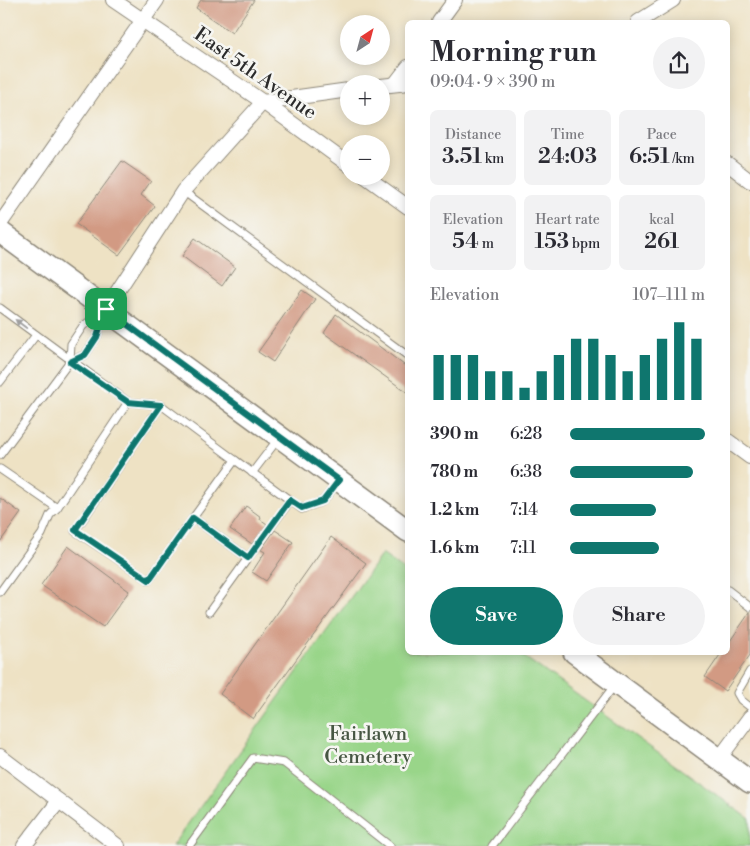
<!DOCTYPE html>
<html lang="en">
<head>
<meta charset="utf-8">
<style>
	body { margin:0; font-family:"Libre Bodoni",serif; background:#f2f2f3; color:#2b2b33; height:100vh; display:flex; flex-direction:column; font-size:19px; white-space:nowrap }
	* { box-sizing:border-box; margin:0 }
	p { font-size:16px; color:#7c7c81 }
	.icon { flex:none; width:28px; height:28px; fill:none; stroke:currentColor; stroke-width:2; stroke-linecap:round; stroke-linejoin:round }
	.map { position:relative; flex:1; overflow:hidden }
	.sheet { position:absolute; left:405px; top:20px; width:325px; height:635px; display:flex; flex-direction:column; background:#fff; border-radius:8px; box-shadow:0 2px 12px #0003 }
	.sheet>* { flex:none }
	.needle { width:32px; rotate:36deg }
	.controls { position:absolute; left:340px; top:15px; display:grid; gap:10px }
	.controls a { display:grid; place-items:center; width:50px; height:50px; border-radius:50%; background:#fff; box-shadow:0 2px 12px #0003; font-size:25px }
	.pin { position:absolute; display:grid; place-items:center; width:42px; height:42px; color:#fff; margin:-21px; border-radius:10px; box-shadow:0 2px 8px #0006 }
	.round { display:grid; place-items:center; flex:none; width:52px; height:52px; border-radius:26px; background:#f2f2f3 }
	.head { display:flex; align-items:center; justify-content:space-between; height:85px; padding:0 25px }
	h1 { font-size:28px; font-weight:600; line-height:38px }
	.metrics { display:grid; grid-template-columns:repeat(3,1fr); gap:8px; height:85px; padding:5px 25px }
	.metrics div { display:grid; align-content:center; border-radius:8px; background:#f2f2f3; text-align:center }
	.metrics b { font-size:21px; font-weight:600 }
	.metrics small { font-size:14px; font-weight:400 }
	.metrics p { font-size:14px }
	.chart { height:140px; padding:10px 25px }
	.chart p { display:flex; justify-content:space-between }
	.chart svg { width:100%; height:90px; margin-top:5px; stroke:#0f766e; stroke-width:6 }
	.action { display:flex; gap:10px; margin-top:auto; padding:10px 25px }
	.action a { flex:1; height:58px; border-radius:30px; background:#0f766e; color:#fff; font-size:20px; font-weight:600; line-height:58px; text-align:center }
	.action a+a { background:#f2f2f3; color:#2b2b33 }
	ul { padding:0 25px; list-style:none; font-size:16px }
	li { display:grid; grid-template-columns:80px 60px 1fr; align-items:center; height:38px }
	li i { height:12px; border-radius:6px; background:#0f766e }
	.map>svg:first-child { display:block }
	.green { fill:#99d589; stroke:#62805a }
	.building { fill:#d29a83 }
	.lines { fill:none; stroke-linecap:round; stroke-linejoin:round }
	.service-casing { stroke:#8c8678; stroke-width:9 }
	.minor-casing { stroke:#8c8678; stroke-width:16 }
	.primary-casing { stroke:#8c8678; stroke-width:24 }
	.service { stroke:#fff; stroke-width:7 }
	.minor { stroke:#fff; stroke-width:14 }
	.primary { stroke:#fff; stroke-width:21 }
	.oneway { fill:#a0a0a0 }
	.route-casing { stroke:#fff; stroke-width:10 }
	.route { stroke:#0f766e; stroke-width:6 }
	.labels { text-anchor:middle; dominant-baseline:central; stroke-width:5; stroke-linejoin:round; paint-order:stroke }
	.street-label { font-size:20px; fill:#2b2b2b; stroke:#f6f6f2 }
	.park-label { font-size:20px; fill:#465642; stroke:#f6f6f2 }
</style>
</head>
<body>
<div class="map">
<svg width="750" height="846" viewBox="0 0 750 846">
	<rect width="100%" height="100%" fill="#f6f6f2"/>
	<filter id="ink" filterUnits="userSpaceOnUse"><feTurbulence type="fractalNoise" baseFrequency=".02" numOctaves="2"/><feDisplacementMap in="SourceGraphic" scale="10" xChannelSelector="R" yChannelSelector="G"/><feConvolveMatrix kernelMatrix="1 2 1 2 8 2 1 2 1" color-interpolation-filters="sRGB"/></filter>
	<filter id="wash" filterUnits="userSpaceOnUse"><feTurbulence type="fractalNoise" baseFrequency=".0096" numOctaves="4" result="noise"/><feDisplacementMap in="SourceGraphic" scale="20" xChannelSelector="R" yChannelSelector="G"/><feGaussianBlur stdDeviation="1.12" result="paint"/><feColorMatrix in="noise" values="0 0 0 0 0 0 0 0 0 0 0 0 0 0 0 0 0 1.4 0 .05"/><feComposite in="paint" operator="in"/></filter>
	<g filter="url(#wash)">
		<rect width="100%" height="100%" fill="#eee2c4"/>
		<path class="green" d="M 382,554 L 407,572 L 408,652 L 519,653 L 750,819 L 750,846 L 172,846 Z"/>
		<g id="blocks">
			<g class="building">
				<path d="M 201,0 L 254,0 L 232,33 L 196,8 Z"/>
				<path d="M 122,161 L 151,181 L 141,195 L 155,206 L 119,255 L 76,224 Z"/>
				<path d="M 195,238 L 235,267 L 222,286 L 182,256 Z"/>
				<path d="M 302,290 L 315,299 L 273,362 L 258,352 Z"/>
				<path d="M 336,314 L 408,368 L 408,393 L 324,333 Z"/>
				<path d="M 0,498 L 21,513 L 0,542 Z"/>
				<path d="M 246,506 L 261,517 L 260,519 L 267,524 L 252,544 L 230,529 Z"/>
				<path d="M 275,530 L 293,542 L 266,581 L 252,572 L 265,552 L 261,550 Z"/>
				<path d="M 331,537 L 366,563 L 253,719 L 220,694 Z"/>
				<path d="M 68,546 L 129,591 L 103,627 L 41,585 Z"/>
				<path d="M 750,612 L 750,655 L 725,691 L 705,677 L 722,652 L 728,652 L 728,644 Z"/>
			</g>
		</g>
	</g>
	<g filter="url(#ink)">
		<use href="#blocks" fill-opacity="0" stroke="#8c8678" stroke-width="1"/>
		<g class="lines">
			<g class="service-casing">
				<g id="service">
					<path d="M 183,191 L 408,356"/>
					<path d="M 0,308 L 128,402 L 57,508"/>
					<path d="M 106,309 L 97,337 L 85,355 L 70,361 L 71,344 L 83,326 Z"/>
					<path d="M 0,382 L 36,335"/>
					<path d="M 128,402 L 161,405"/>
					<path d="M 0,455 L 70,361"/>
					<path d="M 0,469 L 57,508 L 50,515 L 42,534 L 0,592"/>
					<path d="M 252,473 L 278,439"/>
					<path d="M 290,501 L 248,558 L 193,518 L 235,460 L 302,509 L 323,501 L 337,483"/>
					<path d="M 193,518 L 149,580 L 75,531 L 161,405 L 235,460"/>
					<path d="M 728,590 L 750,607"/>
					<path d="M 209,612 L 248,558"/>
					<path d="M 750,671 L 737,693 L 741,700 L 750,707"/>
					<path d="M 189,846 L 253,758 L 284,763 L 390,846"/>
					<path d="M 492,846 L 614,686"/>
				</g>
			</g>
			<g class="minor-casing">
				<g id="minor">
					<path d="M 113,0 L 263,102 L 349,165"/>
					<path d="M 439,22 L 455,0"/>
					<path d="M 638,22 L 673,0"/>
					<path d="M 395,84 L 408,67"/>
					<path d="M 381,86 L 408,83"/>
					<path d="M 728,164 L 750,181"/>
					<path d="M 365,176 L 408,207"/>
					<path d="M 0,224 L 157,0"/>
					<path d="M 106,309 L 183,191 L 263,102 L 349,90"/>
					<path d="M 728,441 L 750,457"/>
					<path d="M 0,756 L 118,846"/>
					<path d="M 719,759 L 750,717"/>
					<path d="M 24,846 L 59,801"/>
				</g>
			</g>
			<g class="primary-casing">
				<g id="primary">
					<path d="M 0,232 L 408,531"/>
					<path d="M 574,652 L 750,782"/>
				</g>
			</g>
			<use href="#service" class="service"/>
			<use href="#minor" class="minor"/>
			<use href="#primary" class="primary"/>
		</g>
		<defs><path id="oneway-solid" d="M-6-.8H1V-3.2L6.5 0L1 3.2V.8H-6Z" transform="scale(1.25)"/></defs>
		<use class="oneway" href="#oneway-solid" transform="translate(21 324) rotate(-143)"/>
	</g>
	<g class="lines" filter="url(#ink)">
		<g class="route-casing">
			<path id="route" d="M 106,309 L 339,480 L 323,501 L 302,508 L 290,500 L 248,558 L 193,518 L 149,580 L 75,530 L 161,405 L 128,402 L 70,362 L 85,355 L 97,337 Z"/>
		</g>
		<use href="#route" class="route"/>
	</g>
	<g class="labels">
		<g class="street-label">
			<text transform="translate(255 74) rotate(35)">East 5th Avenue</text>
		</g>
		<g class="park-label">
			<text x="368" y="734">Fairlawn<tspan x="368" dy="23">Cemetery</tspan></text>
		</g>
	</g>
</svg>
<div class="controls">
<a><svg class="needle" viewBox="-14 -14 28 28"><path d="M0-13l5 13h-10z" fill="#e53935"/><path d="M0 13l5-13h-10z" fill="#7c7c81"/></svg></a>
<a>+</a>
<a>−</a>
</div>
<div class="pin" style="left:106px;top:309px;background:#1e9e55"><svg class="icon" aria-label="arrive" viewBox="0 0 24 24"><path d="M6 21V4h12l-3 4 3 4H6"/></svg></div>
<section class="sheet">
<div class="head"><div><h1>Morning run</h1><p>09:04 · 9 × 390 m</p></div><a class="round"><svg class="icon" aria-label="share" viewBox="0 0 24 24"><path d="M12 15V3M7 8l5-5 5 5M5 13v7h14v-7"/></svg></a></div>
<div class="metrics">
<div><p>Distance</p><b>3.51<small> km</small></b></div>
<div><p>Time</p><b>24:03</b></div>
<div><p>Pace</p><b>6:51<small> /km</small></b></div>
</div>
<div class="metrics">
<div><p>Elevation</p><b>54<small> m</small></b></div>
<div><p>Heart rate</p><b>153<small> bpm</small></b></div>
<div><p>kcal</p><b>261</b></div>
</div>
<div class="chart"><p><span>Elevation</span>107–111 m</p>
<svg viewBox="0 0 160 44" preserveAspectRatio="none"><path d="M5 44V22M15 44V22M25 44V22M35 44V30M45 44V30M55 44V38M65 44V30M75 44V22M85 44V14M95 44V14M105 44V22M115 44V30M125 44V22M135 44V14M145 44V6M155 44V14"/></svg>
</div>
<ul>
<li><b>390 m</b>6:28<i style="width:100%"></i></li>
<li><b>780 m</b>6:38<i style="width:91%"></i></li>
<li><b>1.2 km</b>7:14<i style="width:64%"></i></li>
<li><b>1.6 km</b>7:11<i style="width:66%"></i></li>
</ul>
<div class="action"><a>Save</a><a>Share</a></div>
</section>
</div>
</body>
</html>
